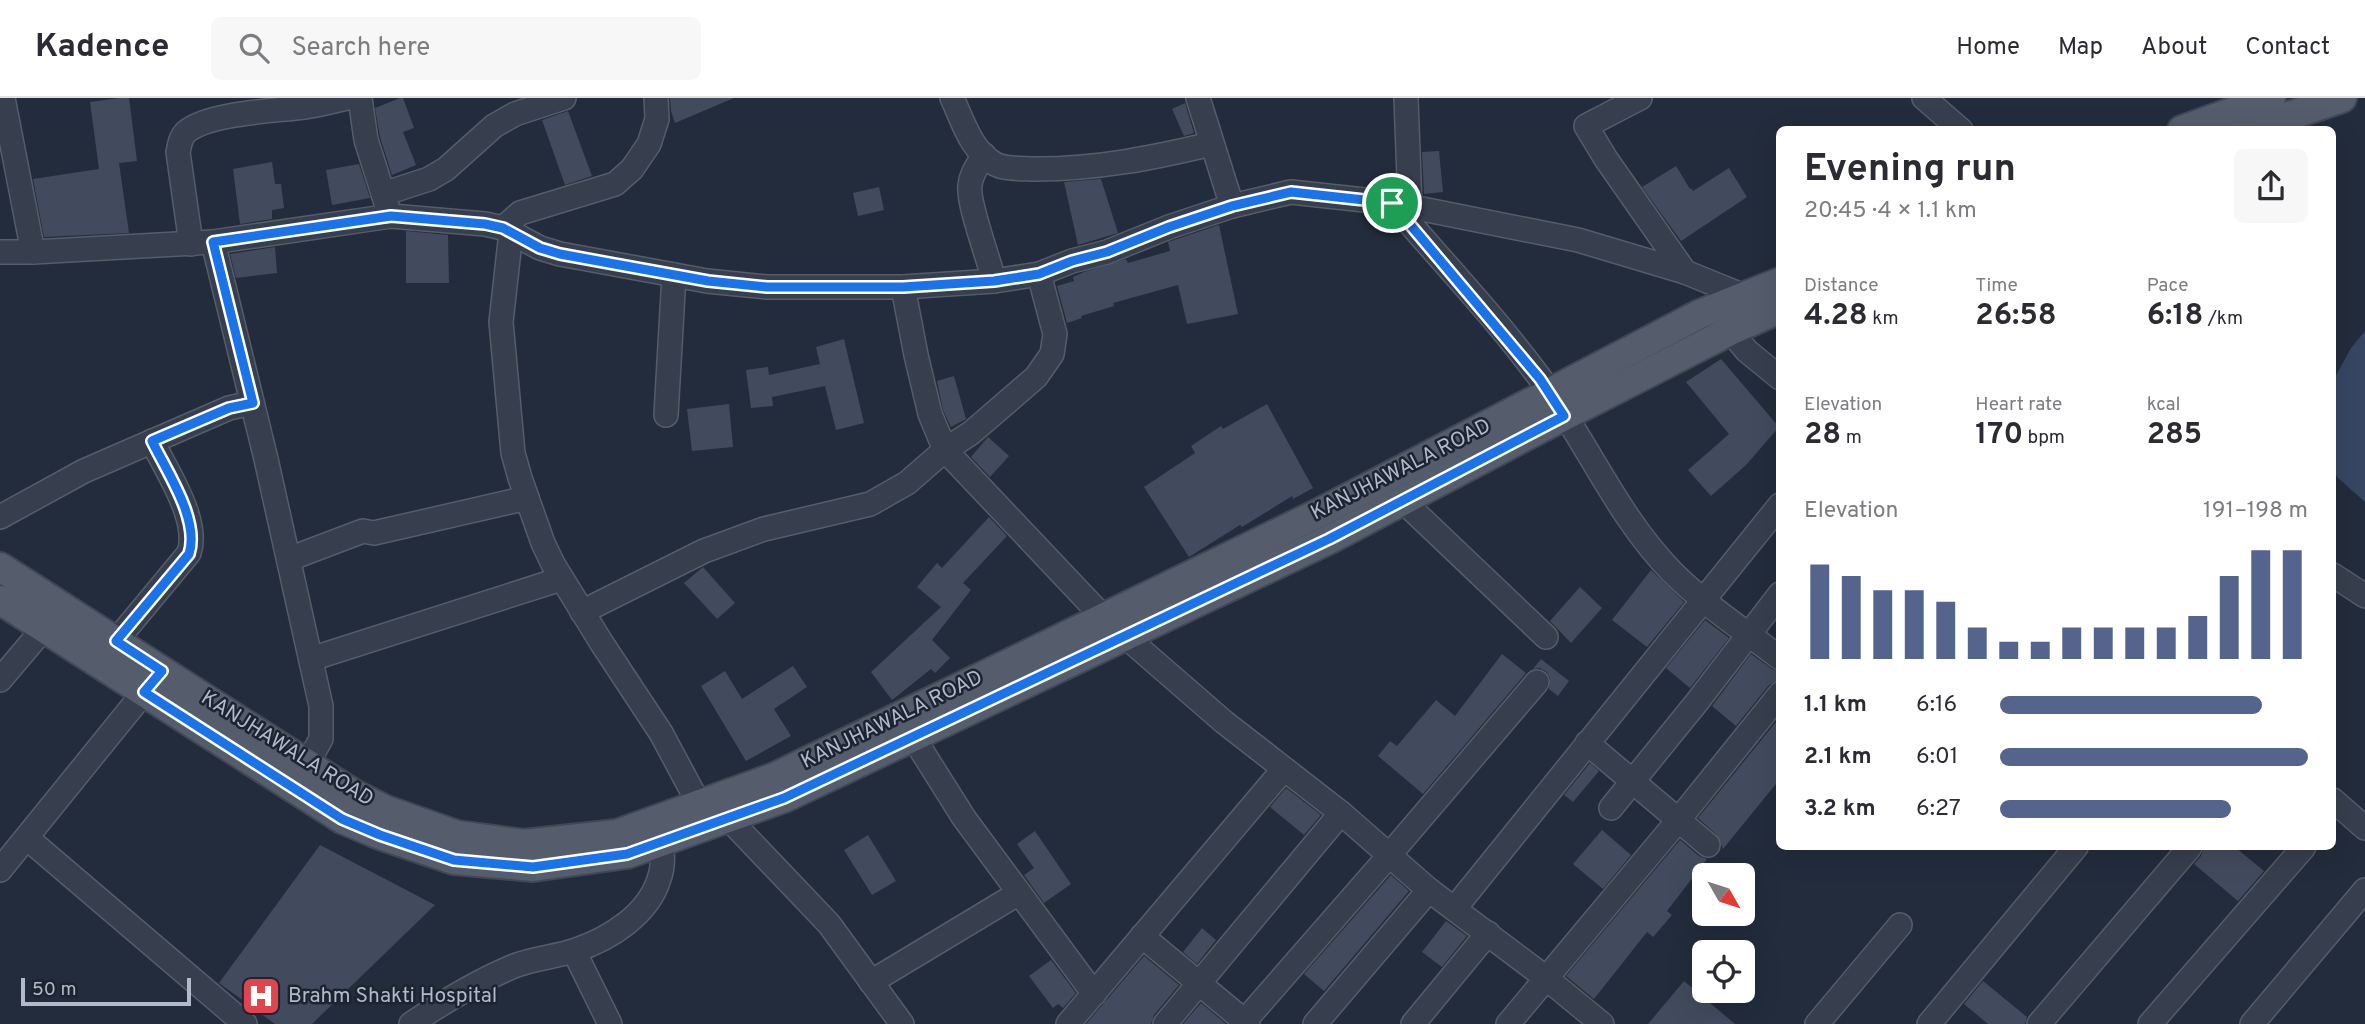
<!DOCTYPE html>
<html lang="en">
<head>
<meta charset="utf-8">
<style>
	body { margin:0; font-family:Overpass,sans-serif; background:#f7f7f7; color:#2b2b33; height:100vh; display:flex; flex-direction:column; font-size:26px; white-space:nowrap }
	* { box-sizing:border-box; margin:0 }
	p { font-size:23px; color:#7c7c81 }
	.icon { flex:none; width:38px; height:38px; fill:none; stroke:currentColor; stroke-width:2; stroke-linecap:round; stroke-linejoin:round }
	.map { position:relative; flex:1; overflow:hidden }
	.side { position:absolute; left:1776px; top:28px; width:560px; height:724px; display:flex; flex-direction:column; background:#fff; border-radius:10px; box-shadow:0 7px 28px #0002 }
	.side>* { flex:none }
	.needle { width:46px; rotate:129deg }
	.controls { position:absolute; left:1692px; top:765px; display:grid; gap:14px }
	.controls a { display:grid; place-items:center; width:63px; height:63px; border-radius:10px; background:#fff; box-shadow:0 7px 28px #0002; font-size:35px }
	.scale { position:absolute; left:21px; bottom:18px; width:170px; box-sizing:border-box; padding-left:7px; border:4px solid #b2b9c8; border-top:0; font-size:19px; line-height:24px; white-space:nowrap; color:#b2b9c8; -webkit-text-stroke:5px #1c2331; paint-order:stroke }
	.pin { position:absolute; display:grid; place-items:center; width:60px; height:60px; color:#fff; margin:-30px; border:4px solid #fff; border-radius:50%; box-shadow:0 2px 7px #0007 }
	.round { display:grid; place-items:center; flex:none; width:74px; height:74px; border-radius:10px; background:#f7f7f7 }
	.headline { display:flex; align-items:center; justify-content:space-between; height:119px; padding:0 28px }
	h1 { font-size:38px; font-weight:700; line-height:52px }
	.stats { display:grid; grid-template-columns:repeat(3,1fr); gap:10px; height:119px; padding:7px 28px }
	.stats div { display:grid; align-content:center }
	.stats b { font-size:30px; font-weight:700 }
	.stats small { font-size:19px; font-weight:400 }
	.stats p { font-size:19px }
	.chart { height:196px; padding:14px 28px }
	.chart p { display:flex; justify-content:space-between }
	.chart svg { width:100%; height:126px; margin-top:7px; stroke:#54648c; stroke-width:6 }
	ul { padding:0 28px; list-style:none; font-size:23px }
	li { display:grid; grid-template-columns:112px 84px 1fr; align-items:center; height:52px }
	li i { height:18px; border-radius:9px; background:#54648c }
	header { display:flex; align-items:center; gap:42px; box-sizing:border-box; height:98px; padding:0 35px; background:#fff; border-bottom:2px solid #e1e1e2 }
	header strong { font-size:33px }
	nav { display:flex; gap:38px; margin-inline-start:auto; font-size:24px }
	.search { width:490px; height:63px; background:#f7f7f7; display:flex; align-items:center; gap:18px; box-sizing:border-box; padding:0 24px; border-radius:10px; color:#7c7c81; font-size:26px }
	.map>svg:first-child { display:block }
	.water { fill:#364663 }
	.building { fill:#424b5e }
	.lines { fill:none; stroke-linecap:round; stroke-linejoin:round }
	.minor-casing { stroke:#555c6a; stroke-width:26 }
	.major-casing { stroke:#404755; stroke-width:32 }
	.minor { stroke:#373e4d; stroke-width:23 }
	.major { stroke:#555d6d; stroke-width:28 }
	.route-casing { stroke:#fff; stroke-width:14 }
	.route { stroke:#1a73e8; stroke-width:9 }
	.labels { text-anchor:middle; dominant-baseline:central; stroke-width:5; stroke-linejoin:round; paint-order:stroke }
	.street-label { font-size:21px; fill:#b2b9c8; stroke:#1c2331 }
	.poi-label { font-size:21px; fill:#b2b9c8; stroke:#1c2331; text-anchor:start }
</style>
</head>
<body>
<header>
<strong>Kadence</strong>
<div class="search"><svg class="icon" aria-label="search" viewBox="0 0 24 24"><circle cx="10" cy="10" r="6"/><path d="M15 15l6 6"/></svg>Search here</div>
<nav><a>Home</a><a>Map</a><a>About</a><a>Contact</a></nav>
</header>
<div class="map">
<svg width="2365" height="926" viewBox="0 0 2365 926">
	<rect width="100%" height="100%" fill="#232c3c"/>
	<path class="water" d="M 2365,233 L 2365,404 L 2337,379 L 2333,369 L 2333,283 L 2351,250 Z"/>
	<g class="building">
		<path d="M 120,0 L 129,0 L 137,63 L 119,65 L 129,135 L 44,139 L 33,81 L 99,71 L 90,4 Z"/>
		<path d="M 400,0 L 403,0 L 414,30 L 403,34 L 416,67 L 392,77 L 380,39 L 375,10 Z"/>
		<path d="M 670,0 L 734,0 L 675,25 L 671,13 Z"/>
		<path d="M 1185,5 L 1194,35 L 1184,38 L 1172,11 Z"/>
		<path d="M 568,13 L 592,78 L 565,87 L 542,22 Z"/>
		<path d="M 1439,53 L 1443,94 L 1424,96 L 1422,54 Z"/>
		<path d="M 272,64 L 275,86 L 281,86 L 284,110 L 272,112 L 272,121 L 240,126 L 233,71 Z"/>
		<path d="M 359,66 L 370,100 L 332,107 L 326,72 Z"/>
		<path d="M 1676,68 L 1690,91 L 1691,90 L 1693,93 L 1729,70 L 1747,99 L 1681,143 L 1642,89 Z"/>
		<path d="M 1101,81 L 1118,135 L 1078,147 L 1064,84 Z"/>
		<path d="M 879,89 L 884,112 L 858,118 L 853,95 Z"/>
		<path d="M 1219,127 L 1238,216 L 1187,226 L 1178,187 L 1113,205 L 1114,208 L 1081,218 L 1082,220 L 1067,225 L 1057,188 L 1074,183 L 1073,179 L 1084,174 L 1126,161 L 1128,165 L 1170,153 L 1168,144 Z"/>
		<path d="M 406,133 L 448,137 L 449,185 L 406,185 Z"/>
		<path d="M 275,149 L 277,175 L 236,180 L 230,156 Z"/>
		<path d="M 844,241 L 864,325 L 836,332 L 825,288 L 772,299 L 773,308 L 751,310 L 746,272 L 768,269 L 769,277 L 820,266 L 816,249 Z"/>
		<path d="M 1721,261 L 1779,329 L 1746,367 L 1711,398 L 1688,372 L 1729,336 L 1686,284 Z"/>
		<path d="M 954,278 L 966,321 L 951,329 L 943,312 L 937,283 Z"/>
		<path d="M 729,306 L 733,349 L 692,353 L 687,311 Z"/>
		<path d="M 1267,306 L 1313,390 L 1293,401 L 1292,398 L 1242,429 L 1240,427 L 1189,459 L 1144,389 L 1195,355 L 1191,348 L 1221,328 L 1223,331 Z"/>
		<path d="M 988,339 L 1009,358 L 990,379 L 971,359 Z"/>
		<path d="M 989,419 L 1007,438 L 963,485 L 971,492 L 932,542 L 950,560 L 935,575 L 931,571 L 892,602 L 871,574 L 941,509 L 917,489 L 937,465 L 942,470 Z"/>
		<path d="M 703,469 L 735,505 L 717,521 L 684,485 Z"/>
		<path d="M 1651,472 L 1684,504 L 1647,549 L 1612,522 Z"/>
		<path d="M 1580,489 L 1602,510 L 1571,545 L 1550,523 Z"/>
		<path d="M 1705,522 L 1729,540 L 1690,590 L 1666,570 Z"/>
		<path d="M 1502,556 L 1526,575 L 1423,696 L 1378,658 L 1390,643 L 1397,648 L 1436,602 L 1455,618 Z"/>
		<path d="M 1751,556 L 1772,571 L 1780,574 L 1780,582 L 1769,587 L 1736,628 L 1712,608 Z"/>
		<path d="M 1541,561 L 1569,583 L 1558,598 L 1549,591 L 1550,580 L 1547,574 L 1540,570 L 1533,571 Z"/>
		<path d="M 793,568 L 807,589 L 774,611 L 791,638 L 746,663 L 701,588 L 725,573 L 742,601 Z"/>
		<path d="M 1780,619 L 1780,681 L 1723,751 L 1717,737 L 1698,720 Z"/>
		<path d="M 1590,665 L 1599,673 L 1573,704 L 1564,697 Z"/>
		<path d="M 1286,690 L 1321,717 L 1304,737 L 1270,709 Z"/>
		<path d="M 1602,732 L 1631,757 L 1603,791 L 1573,766 Z"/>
		<path d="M 1035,733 L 1071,786 L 1044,805 L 1024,777 L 1034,770 L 1017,746 Z"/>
		<path d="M 868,737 L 896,783 L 872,797 L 844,752 Z"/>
		<path d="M 1680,742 L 1699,758 L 1707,761 L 1667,813 L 1672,817 L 1653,839 L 1647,834 L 1594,901 L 1566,878 Z"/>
		<path d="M 320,747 L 435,807 L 312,926 L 275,926 L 219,885 Z"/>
		<path d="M 2204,749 L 2235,749 L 2264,773 L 2238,803 L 2194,766 L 2201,758 Z"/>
		<path d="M 1391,777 L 1409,793 L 1324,893 L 1304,876 Z"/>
		<path d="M 1446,823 L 1467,838 L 1442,869 L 1422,854 Z"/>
		<path d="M 1202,830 L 1216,842 L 1197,866 L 1183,854 Z"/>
		<path d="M 1144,858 L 1179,887 L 1154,917 L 1151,926 L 1086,926 Z"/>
		<path d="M 1051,862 L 1076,895 L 1063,910 L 1058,906 L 1053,910 L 1029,878 Z"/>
		<path d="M 1684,883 L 1735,926 L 1648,926 Z"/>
		<path d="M 1983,883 L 2027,919 L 2025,926 L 1988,926 L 1964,906 Z"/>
		<path d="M 1201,905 L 1226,926 L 1183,926 Z"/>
	</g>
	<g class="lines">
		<g class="minor-casing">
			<g id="minor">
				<path d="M 3,0 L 33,154"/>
				<path d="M 360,0 L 366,42 L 387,108"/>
				<path d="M 952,0 C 963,23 971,53 995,66 C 1006,72 1025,70 1037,71 C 1097,71 1153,60 1211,46"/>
				<path d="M 1198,0 L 1232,108"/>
				<path d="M 1406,0 L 1410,108"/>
				<path d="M 1640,0 L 1586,28 L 1606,61 L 1685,174"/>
				<path d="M 1924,0 L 1961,32"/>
				<path d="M 984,57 C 978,67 971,76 970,87 C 967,104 989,161 994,183"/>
				<path d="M 383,96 L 429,81 L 446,71 L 494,28 L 515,16 L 564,0"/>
				<path d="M 1392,105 C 1441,162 1495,219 1540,280 C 1586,342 1617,418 1672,474 C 1704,506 1743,532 1780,560"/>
				<path d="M 503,130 L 520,115 L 615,86 L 632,71 L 649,46 L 657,21 L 656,0"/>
				<path d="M 511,134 L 501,224 L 513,355 L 520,380 L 543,445 L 553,466 L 601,544 L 661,635 L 699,706"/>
				<path d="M 213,144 L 266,361 L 321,608 L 321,641 L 307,666"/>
				<path d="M 191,146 L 178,54 C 180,46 180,40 186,34 C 208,15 274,13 304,9 C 319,7 333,3 347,0"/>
				<path d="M 0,154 L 33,154 L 213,144 L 391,118 L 485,126 L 503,130 L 540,150 L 560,156 L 707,183 L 767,189 L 903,189 L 994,183 L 1039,176 L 1072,163 L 1107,154 L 1169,129 L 1232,108 L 1291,94 L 1392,105 L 1578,142 L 1685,174 L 1744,198"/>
				<path d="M 903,189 L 916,257 L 930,316 L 945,352 L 1103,519 L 1224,624 L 1341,715 L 1429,792 L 1546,880 L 1602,926"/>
				<path d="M 1730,233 L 1747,253 L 1780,280"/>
				<path d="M 666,317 L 674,177"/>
				<path d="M 1403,403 L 1546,539"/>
				<path d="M 0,419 L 84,373 L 229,310 L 252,305"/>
				<path d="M 289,461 L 363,433 L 374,435 L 527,400"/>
				<path d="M 2333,477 L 2365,498"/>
				<path d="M 582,514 L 704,453 L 764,431 L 870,406 L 907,385 L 945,352 L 971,335 L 1036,279 L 1052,256 L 1055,236 L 1039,176"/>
				<path d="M 116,543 L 189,455 C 200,422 167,374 152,343"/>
				<path d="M 311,561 L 561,481"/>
				<path d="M 0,582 L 44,530"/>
				<path d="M 913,639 L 964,720 L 1094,896"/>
				<path d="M 1587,645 L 1708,747"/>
				<path d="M 2333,702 L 2365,730"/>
				<path d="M 1611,710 L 1697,604 L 1780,496"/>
				<path d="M 728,720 L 829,826 L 902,926"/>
				<path d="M 27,740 L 245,926"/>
				<path d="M 0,772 L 154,582"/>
				<path d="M 1455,810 L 1780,407"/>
				<path d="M 1142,838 L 1248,926"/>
				<path d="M 574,853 L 610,926"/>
				<path d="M 871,884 L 1019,795"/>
				<path d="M 411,926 C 443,904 478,883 514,868 C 534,860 556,859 576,852 C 609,841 648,817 659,781 C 665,765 662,744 658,728"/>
				<path d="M 1068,926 L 1283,672"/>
				<path d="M 1165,926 L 1341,715"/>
				<path d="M 1242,926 L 1380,768 L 1537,584"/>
				<path d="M 1315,926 L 1429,792"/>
				<path d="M 1413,926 L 1488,835"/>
				<path d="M 1508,926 L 1676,725 L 1780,596"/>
				<path d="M 1817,926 L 1900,827"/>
				<path d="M 1929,926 L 2076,749"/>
				<path d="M 2039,926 L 2190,749"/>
				<path d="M 2150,926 L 2304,749"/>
				<path d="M 2252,926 L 2365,792"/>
			</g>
		</g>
		<g class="major-casing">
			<g id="major">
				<path d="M 2182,32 L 2271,0"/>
				<path d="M 2248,32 L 2342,0"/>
				<path d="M 0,469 L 354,696 L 386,712 L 457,737 L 524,746 L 617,736 L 775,679 L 1321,414 L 1700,216 L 1780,184"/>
				<path d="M 0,502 L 342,721 L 380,737 L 454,762 L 533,769 L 627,756 L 784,700 L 913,639 L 1330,441 L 1564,318 L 1730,233 L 1780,211"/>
			</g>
		</g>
		<use href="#minor" class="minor"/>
		<use href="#major" class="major"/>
	</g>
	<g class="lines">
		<g class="route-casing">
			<path id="route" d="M 1291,94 L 1392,105 L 1540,281 L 1564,318 L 1329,441 L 784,700 L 627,756 L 533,769 L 454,762 L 380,737 L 342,721 L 144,594 L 162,573 L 116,543 L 189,456 C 200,422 167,374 152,343 L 229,310 L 253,305 L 213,144 L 391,118 L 485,126 L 503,130 L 540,150 L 560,156 L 708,183 L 767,189 L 903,189 L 994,183 L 1039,176 L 1072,163 L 1107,154 L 1169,129 L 1232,108 Z"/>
		</g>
		<use href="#route" class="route"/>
	</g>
	<defs>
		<g id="hospital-square" transform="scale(2.0125)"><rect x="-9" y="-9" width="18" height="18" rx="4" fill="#e0444e" stroke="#1c2331"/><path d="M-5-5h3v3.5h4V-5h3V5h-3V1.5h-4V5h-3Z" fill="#fff"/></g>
	</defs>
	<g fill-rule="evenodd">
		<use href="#hospital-square" x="261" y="898"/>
	</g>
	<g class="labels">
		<g class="street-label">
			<text transform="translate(1401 372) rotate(-27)">KANJHAWALA ROAD</text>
			<text transform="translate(892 622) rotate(-26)">KANJHAWALA ROAD</text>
			<text transform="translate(287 651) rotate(32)">KANJHAWALA ROAD</text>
		</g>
		<g class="poi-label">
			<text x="288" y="898">Brahm Shakti Hospital</text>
		</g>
	</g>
</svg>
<div class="controls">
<a><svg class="needle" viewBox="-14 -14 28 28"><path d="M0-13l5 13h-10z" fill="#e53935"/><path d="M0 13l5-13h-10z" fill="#7c7c81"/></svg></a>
<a><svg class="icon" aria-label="locate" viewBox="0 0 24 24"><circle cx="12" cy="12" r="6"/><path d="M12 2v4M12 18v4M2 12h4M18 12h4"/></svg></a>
</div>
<div class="scale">50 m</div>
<div class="pin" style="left:1392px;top:105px;background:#1e9e55"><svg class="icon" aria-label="arrive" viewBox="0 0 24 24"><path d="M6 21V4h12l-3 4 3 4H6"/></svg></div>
<section class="side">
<div class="headline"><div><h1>Evening run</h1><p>20:45 · 4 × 1.1 km</p></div><a class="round"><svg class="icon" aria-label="share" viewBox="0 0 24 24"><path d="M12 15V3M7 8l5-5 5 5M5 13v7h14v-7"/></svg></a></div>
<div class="stats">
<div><p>Distance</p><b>4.28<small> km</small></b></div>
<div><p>Time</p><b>26:58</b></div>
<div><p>Pace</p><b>6:18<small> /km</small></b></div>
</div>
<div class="stats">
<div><p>Elevation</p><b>28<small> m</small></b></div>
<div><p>Heart rate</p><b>170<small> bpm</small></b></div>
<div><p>kcal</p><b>285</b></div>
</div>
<div class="chart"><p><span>Elevation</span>191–198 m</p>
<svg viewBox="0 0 160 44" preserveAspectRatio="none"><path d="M5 44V11M15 44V15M25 44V20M35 44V20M45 44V24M55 44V33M65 44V38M75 44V38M85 44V33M95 44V33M105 44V33M115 44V33M125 44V29M135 44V15M145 44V6M155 44V6"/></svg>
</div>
<ul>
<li><b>1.1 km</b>6:16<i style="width:85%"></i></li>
<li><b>2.1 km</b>6:01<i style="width:100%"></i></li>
<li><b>3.2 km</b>6:27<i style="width:75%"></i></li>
</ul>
</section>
</div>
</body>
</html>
